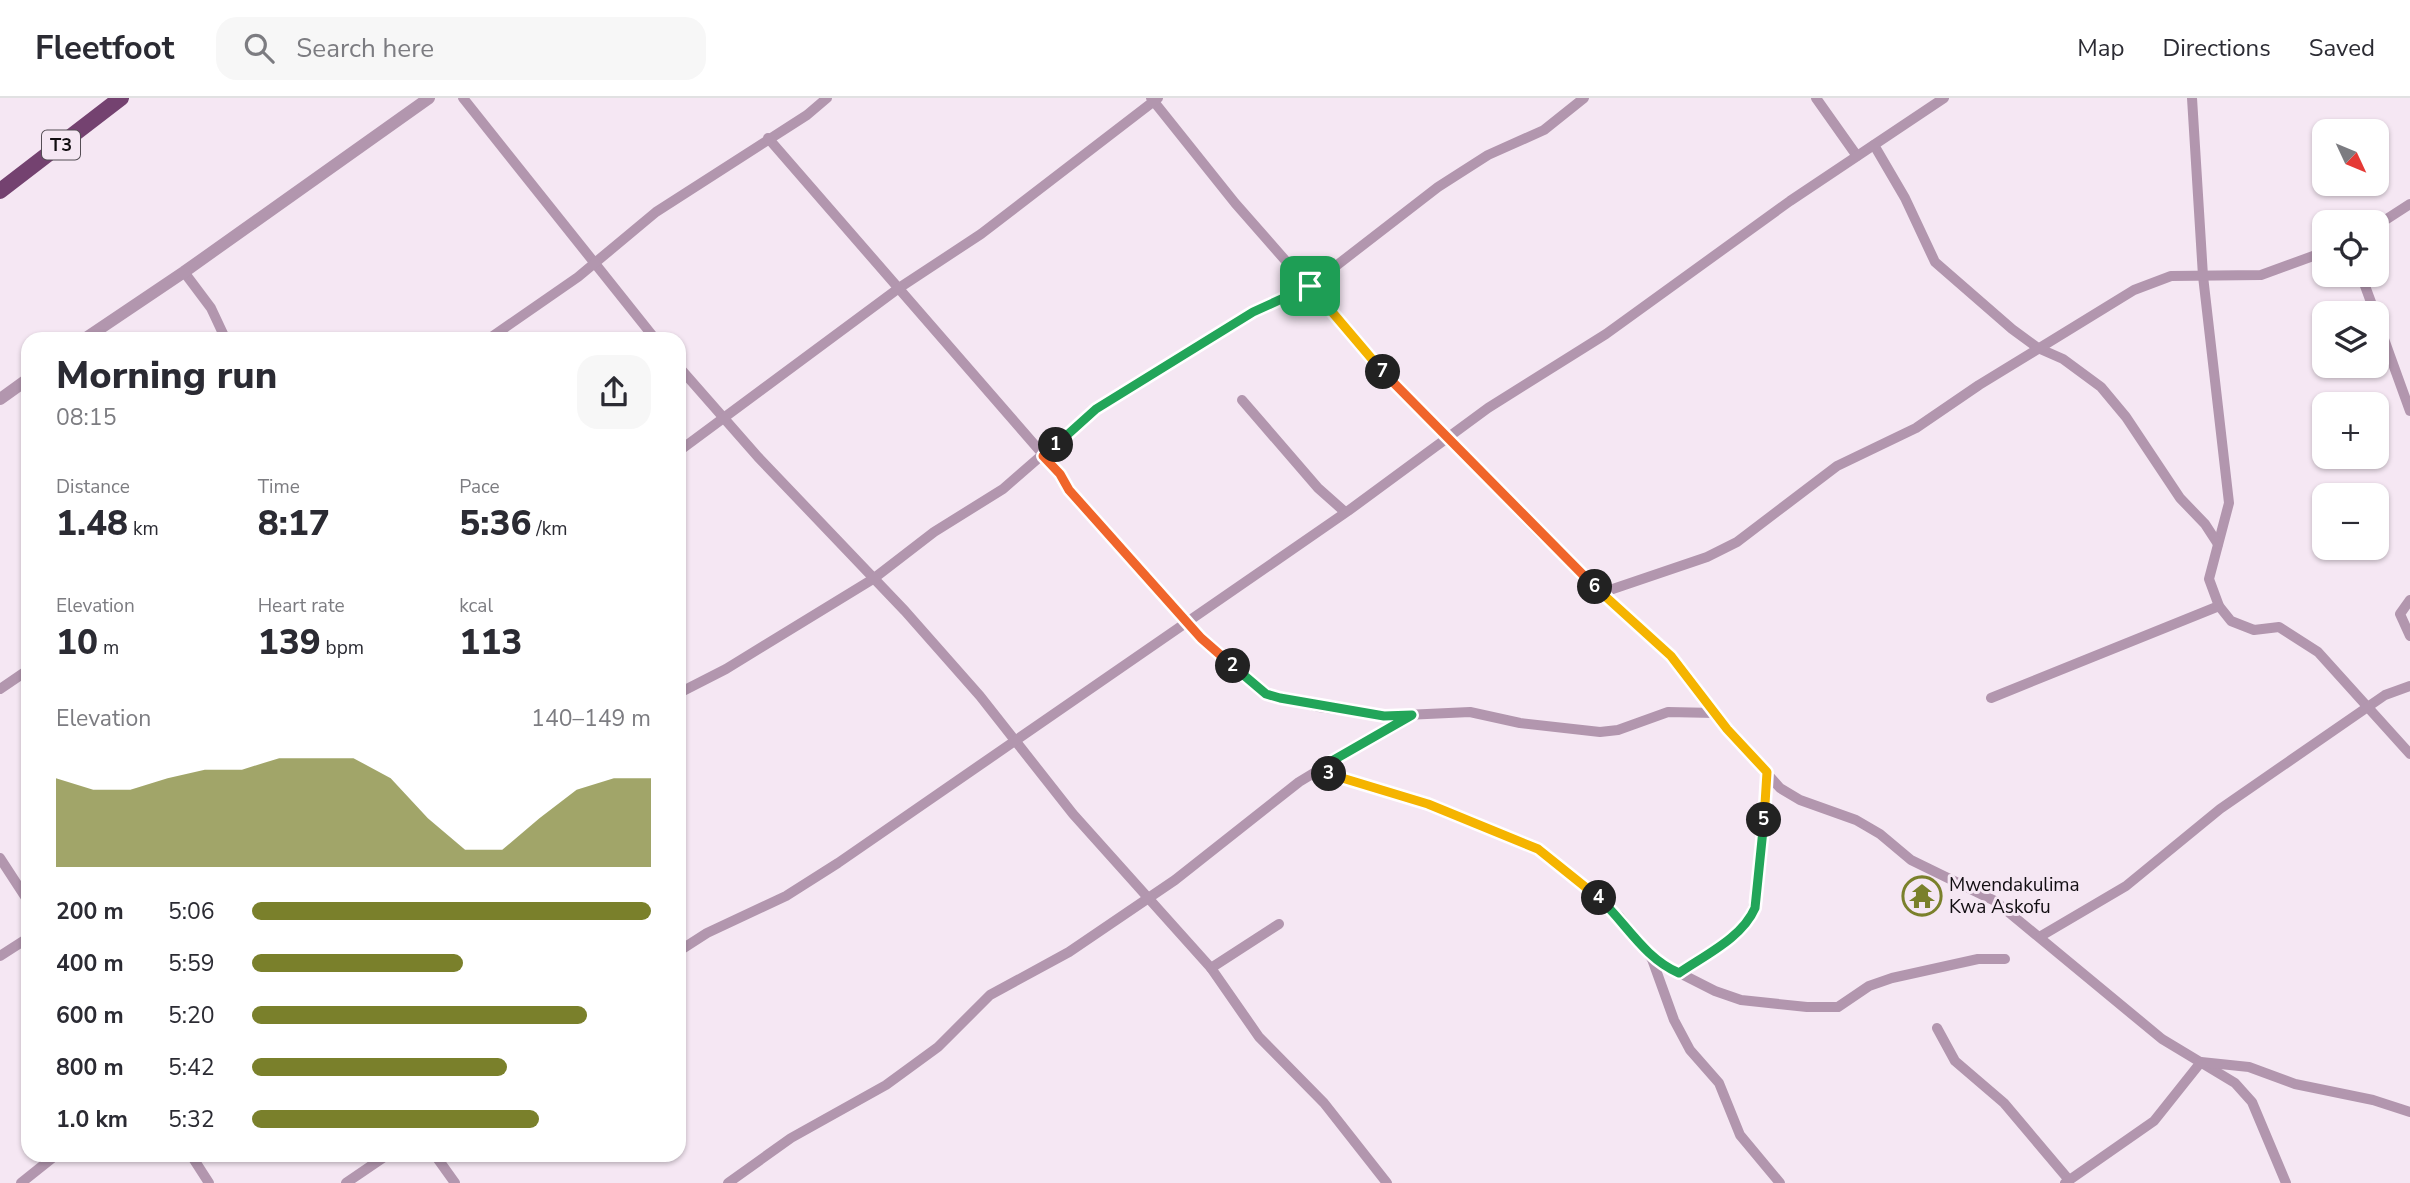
<!DOCTYPE html>
<html lang="en">
<head>
<meta charset="utf-8">
<style>
	body { margin:0; font-family:"Nunito Sans",sans-serif; background:#f7f7f7; color:#2b2b33; height:100vh; display:flex; flex-direction:column; font-size:26px; white-space:nowrap }
	* { box-sizing:border-box; margin:0 }
	p { font-size:23px; color:#7c7c81 }
	.icon { flex:none; width:38px; height:38px; fill:none; stroke:currentColor; stroke-width:2; stroke-linecap:round; stroke-linejoin:round }
	.map { position:relative; flex:1; overflow:hidden }
	.details { position:absolute; left:21px; top:234px; width:665px; height:830px; display:flex; flex-direction:column; background:#fff; border-radius:21px; box-shadow:0 2px 5px #0004 }
	.details>* { flex:none }
	.needle { width:46px; rotate:134deg }
	.buttons { position:absolute; left:2312px; top:21px; display:grid; gap:14px }
	.buttons a { display:grid; place-items:center; width:77px; height:77px; border-radius:14px; background:#fff; box-shadow:0 2px 5px #0004; font-size:35px }
	.pin { position:absolute; display:grid; place-items:center; width:60px; height:60px; color:#fff; margin:-30px; border-radius:14px; box-shadow:0 4px 10px #0006 }
	.km { position:absolute; width:35px; height:35px; margin:-18px; border-radius:50%; background:#222; color:#fff; font-size:19px; line-height:35px; text-align:center }
	.round { display:grid; place-items:center; flex:none; width:74px; height:74px; border-radius:21px; background:#f7f7f7 }
	.overview { display:flex; align-items:center; justify-content:space-between; height:119px; padding:0 35px }
	h1 { font-size:38px; font-weight:800; line-height:52px }
	.stats { display:grid; grid-template-columns:repeat(3,1fr); gap:10px; height:119px; padding:7px 35px }
	.stats div { display:grid; align-content:center }
	.stats b { font-size:35px; font-weight:800 }
	.stats small { font-size:19px; font-weight:400 }
	.stats p { font-size:19px }
	.chart { height:196px; padding:14px 35px }
	.chart p { display:flex; justify-content:space-between }
	.chart svg { width:100%; height:126px; margin-top:7px; fill:#7a802b; opacity:.7 }
	ul { padding:0 35px; list-style:none; font-size:23px }
	li { display:grid; grid-template-columns:112px 84px 1fr; align-items:center; height:52px }
	li i { height:18px; border-radius:9px; background:#7a802b }
	header { display:flex; align-items:center; gap:42px; box-sizing:border-box; height:98px; padding:0 35px; background:#fff; border-bottom:2px solid #e1e1e2 }
	header strong { font-size:33px }
	nav { display:flex; gap:38px; margin-inline-start:auto; font-size:24px }
	.search { width:490px; height:63px; background:#f7f7f7; display:flex; align-items:center; gap:18px; box-sizing:border-box; padding:0 24px; border-radius:21px; color:#7c7c81; font-size:26px }
	.map>svg:first-child { display:block }
	.lines { fill:none; stroke-linecap:round; stroke-linejoin:round }
	.minor { stroke:#b296ae; stroke-width:10 }
	.tertiary { stroke:#b296ae; stroke-width:12 }
	.trunk { stroke:#744270; stroke-width:16 }
	.split-1-casing { stroke:#fff; stroke-width:14 }
	.split-2-casing { stroke:#fff; stroke-width:14 }
	.split-3-casing { stroke:#fff; stroke-width:14 }
	.split-4-casing { stroke:#fff; stroke-width:14 }
	.split-5-casing { stroke:#fff; stroke-width:14 }
	.split-6-casing { stroke:#fff; stroke-width:14 }
	.split-7-casing { stroke:#fff; stroke-width:14 }
	.split-8-casing { stroke:#fff; stroke-width:14 }
	.split-1 { stroke:#22a559; stroke-width:9 }
	.split-2 { stroke:#f0652b; stroke-width:9 }
	.split-3 { stroke:#22a559; stroke-width:9 }
	.split-4 { stroke:#f5b400; stroke-width:9 }
	.split-5 { stroke:#22a559; stroke-width:9 }
	.split-6 { stroke:#f5b400; stroke-width:9 }
	.split-7 { stroke:#f0652b; stroke-width:9 }
	.split-8 { stroke:#f5b400; stroke-width:9 }
	.labels { text-anchor:middle; dominant-baseline:central; stroke-width:6; stroke-linejoin:round; paint-order:stroke }
	.shield { fill:#f5e7f3; stroke:#554e55; stroke-width:2 }
	.shield-label { font-size:18px; font-weight:bold; fill:#110d11 }
	.poi-label { font-size:19px; fill:#110d11; stroke:#f5e7f3; text-anchor:start }
</style>
</head>
<body>
<header>
<strong>Fleetfoot</strong>
<div class="search"><svg class="icon" aria-label="search" viewBox="0 0 24 24"><circle cx="10" cy="10" r="6"/><path d="M15 15l6 6"/></svg>Search here</div>
<nav><a>Map</a><a>Directions</a><a>Saved</a></nav>
</header>
<div class="map">
<svg width="2410" height="1085" viewBox="0 0 2410 1085">
	<rect width="100%" height="100%" fill="#f5e7f3"/>
	<g class="lines">
		<g class="minor">
			<path d="M 463,0 L 656,242"/>
			<path d="M 1151,0 L 1235,105 L 1385,276 L 1540,436 L 1671,558 L 1727,631 L 1780,690 L 1800,702 L 1856,722 L 1880,736 L 1911,762 L 1995,803 L 2162,941 L 2235,985 L 2252,1004 L 2286,1085"/>
			<path d="M 1816,0 L 1857,58"/>
			<path d="M 2192,0 L 2203,178 L 2229,405 L 2209,481 L 2219,508 L 2231,523 L 2254,532 L 2279,529 L 2318,554 L 2410,656"/>
			<path d="M 768,40 L 1060,376 L 1076,401 L 1201,539 L 1266,596 L 1319,609 L 1384,618 L 1470,614 L 1520,625 L 1600,634 L 1618,632 L 1668,614 L 1715,615"/>
			<path d="M 1874,47 L 1905,100 L 1935,164 L 2012,231 L 2038,250 L 2063,261 L 2101,289 L 2126,319 L 2180,400 L 2205,426 L 2218,446"/>
			<path d="M 2376,128 L 2410,106"/>
			<path d="M 184,174 L 211,210 L 226,242"/>
			<path d="M 2361,177 L 2375,215"/>
			<path d="M 2376,219 L 2410,313"/>
			<path d="M 487,242 L 578,179 L 656,114 L 807,17 L 827,0"/>
			<path d="M 679,269 L 758,359 L 905,513 L 980,598 L 1073,716 L 1211,870 L 1259,939 L 1324,1005 L 1387,1085"/>
			<path d="M 1242,302 L 1318,390 L 1345,414"/>
			<path d="M 679,353 L 899,190 L 981,136 L 1158,0"/>
			<path d="M 1601,495 L 1707,459 L 1737,444 L 1837,368 L 1916,330 L 1979,287 L 2134,192 L 2171,178 L 2261,177 L 2324,154"/>
			<path d="M 2410,502 L 2400,516 L 2410,538"/>
			<path d="M 0,591 L 28,572"/>
			<path d="M 679,595 L 726,571 L 873,481 L 934,434 L 1003,391 L 1095,311 L 1253,214 L 1310,188 L 1438,89 L 1488,57 L 1544,32 L 1584,0"/>
			<path d="M 1991,600 L 2219,508"/>
			<path d="M 1325,667 L 1330,677 L 1428,706 L 1538,751 L 1619,818 L 1652,861 L 1715,893 L 1741,902 L 1807,909 L 1838,909 L 1869,888 L 1892,880 L 1978,861 L 2005,861"/>
			<path d="M 0,760 L 28,803"/>
			<path d="M 2041,838 L 2126,788 L 2220,711 L 2385,597 L 2410,588"/>
			<path d="M 679,853 L 707,835 L 786,798 L 838,765 L 1348,413 L 1488,310 L 1606,236 L 1790,103 L 1944,0"/>
			<path d="M 0,858 L 28,840"/>
			<path d="M 1652,861 L 1674,922 L 1690,952 L 1719,985 L 1740,1037 L 1780,1085"/>
			<path d="M 1211,870 L 1279,826"/>
			<path d="M 1679,875 C 1700,860 1727,847 1745,828 C 1761,810 1766,703 1767,674"/>
			<path d="M 1937,930 L 1955,963 L 2004,1005 L 2069,1082"/>
			<path d="M 191,1057 L 209,1085"/>
			<path d="M 435,1057 L 455,1085"/>
			<path d="M 21,1085 L 56,1057"/>
			<path d="M 346,1085 L 387,1057"/>
			<path d="M 728,1085 L 791,1040 L 886,987 L 938,949 L 990,897 L 1069,854 L 1175,782 L 1299,684 L 1408,618"/>
			<path d="M 2065,1085 L 2154,1023 L 2201,964 L 2249,969 L 2295,986 L 2373,1002 L 2410,1014"/>
		</g>
		<g class="tertiary">
			<path d="M 83,242 L 184,174 L 429,0"/>
			<path d="M 0,301 L 28,281"/>
		</g>
		<path class="trunk" d="M 0,93 L 121,0"/>
	</g>
	<g class="lines">
		<g class="split-1-casing">
			<path id="split-1" d="M 1056,347 L 1096,311 L 1253,214 L 1310,188"/>
		</g>
		<g class="split-2-casing">
			<path id="split-2" d="M 1056,347 L 1043,358 L 1060,376 L 1069,392 L 1201,540 L 1233,568"/>
		</g>
		<g class="split-3-casing">
			<path id="split-3" d="M 1233,568 L 1266,596 L 1280,600 L 1384,618 L 1412,617 L 1325,667 L 1329,676"/>
		</g>
		<g class="split-4-casing">
			<path id="split-4" d="M 1329,676 L 1428,706 L 1538,751 L 1599,800"/>
		</g>
		<g class="split-5-casing">
			<path id="split-5" d="M 1599,800 C 1626,825 1644,860 1679,875 C 1705,857 1742,840 1755,810 L 1764,722"/>
		</g>
		<g class="split-6-casing">
			<path id="split-6" d="M 1595,489 L 1671,558 L 1727,631 L 1767,674 L 1764,722"/>
		</g>
		<g class="split-7-casing">
			<path id="split-7" d="M 1383,274 L 1595,489"/>
		</g>
		<g class="split-8-casing">
			<path id="split-8" d="M 1310,188 L 1383,274"/>
		</g>
		<use href="#split-1" class="split-1"/>
		<use href="#split-2" class="split-2"/>
		<use href="#split-3" class="split-3"/>
		<use href="#split-4" class="split-4"/>
		<use href="#split-5" class="split-5"/>
		<use href="#split-6" class="split-6"/>
		<use href="#split-7" class="split-7"/>
		<use href="#split-8" class="split-8"/>
	</g>
	<defs>
		<g id="temple-ring" transform="scale(2.0125)"><circle r="9.5" fill="#f5e7f3" stroke="#7a802b" stroke-width="1.5"/><path d="M0-6L5-2H3V0L6.5 2.5H4V6H1.5V3h-3V6H-4V2.5H-6.5L-3 0V-2H-5Z" fill="#7a802b"/></g>
	</defs>
	<g fill-rule="evenodd">
		<use href="#temple-ring" x="1922" y="798"/>
	</g>
	<g class="labels">
		<rect class="shield" x="42" y="32.5" width="38" height="29" rx="5"/>
		<g class="shield-label">
			<text x="61" y="47">T3</text>
		</g>
		<g class="poi-label">
			<text x="1949" y="787">Mwendakulima<tspan x="1949" dy="22">Kwa Askofu</tspan></text>
		</g>
	</g>
</svg>
<div class="buttons">
<a><svg class="needle" viewBox="-14 -14 28 28"><path d="M0-13l5 13h-10z" fill="#e53935"/><path d="M0 13l5-13h-10z" fill="#7c7c81"/></svg></a>
<a><svg class="icon" aria-label="locate" viewBox="0 0 24 24"><circle cx="12" cy="12" r="6"/><path d="M12 2v4M12 18v4M2 12h4M18 12h4"/></svg></a>
<a><svg class="icon" aria-label="layers" viewBox="0 0 24 24"><path d="M12 4l9 5-9 5-9-5zM3 14l9 5 9-5"/></svg></a>
<a>+</a>
<a>−</a>
</div>
<div class="pin" style="left:1310px;top:188px;background:#1e9e55"><svg class="icon" aria-label="arrive" viewBox="0 0 24 24"><path d="M6 21V4h12l-3 4 3 4H6"/></svg></div>
<b class="km" style="left:1056px;top:347px">1</b>
<b class="km" style="left:1233px;top:568px">2</b>
<b class="km" style="left:1329px;top:676px">3</b>
<b class="km" style="left:1599px;top:800px">4</b>
<b class="km" style="left:1764px;top:722px">5</b>
<b class="km" style="left:1595px;top:489px">6</b>
<b class="km" style="left:1383px;top:274px">7</b>
<section class="details">
<div class="overview"><div><h1>Morning run</h1><p>08:15</p></div><a class="round"><svg class="icon" aria-label="share" viewBox="0 0 24 24"><path d="M12 15V3M7 8l5-5 5 5M5 13v7h14v-7"/></svg></a></div>
<div class="stats">
<div><p>Distance</p><b>1.48<small> km</small></b></div>
<div><p>Time</p><b>8:17</b></div>
<div><p>Pace</p><b>5:36<small> /km</small></b></div>
</div>
<div class="stats">
<div><p>Elevation</p><b>10<small> m</small></b></div>
<div><p>Heart rate</p><b>139<small> bpm</small></b></div>
<div><p>kcal</p><b>113</b></div>
</div>
<div class="chart"><p><span>Elevation</span>140–149 m</p>
<svg viewBox="0 0 160 44" preserveAspectRatio="none"><path d="M0 44V13L10 17L20 17L30 13L40 10L50 10L60 6L70 6L80 6L90 13L100 27L110 38L120 38L130 27L140 17L150 13L160 13V44z"/></svg>
</div>
<ul>
<li><b>200 m</b>5:06<i style="width:100%"></i></li>
<li><b>400 m</b>5:59<i style="width:53%"></i></li>
<li><b>600 m</b>5:20<i style="width:84%"></i></li>
<li><b>800 m</b>5:42<i style="width:64%"></i></li>
<li><b>1.0 km</b>5:32<i style="width:72%"></i></li>
</ul>
</section>
</div>
</body>
</html>
